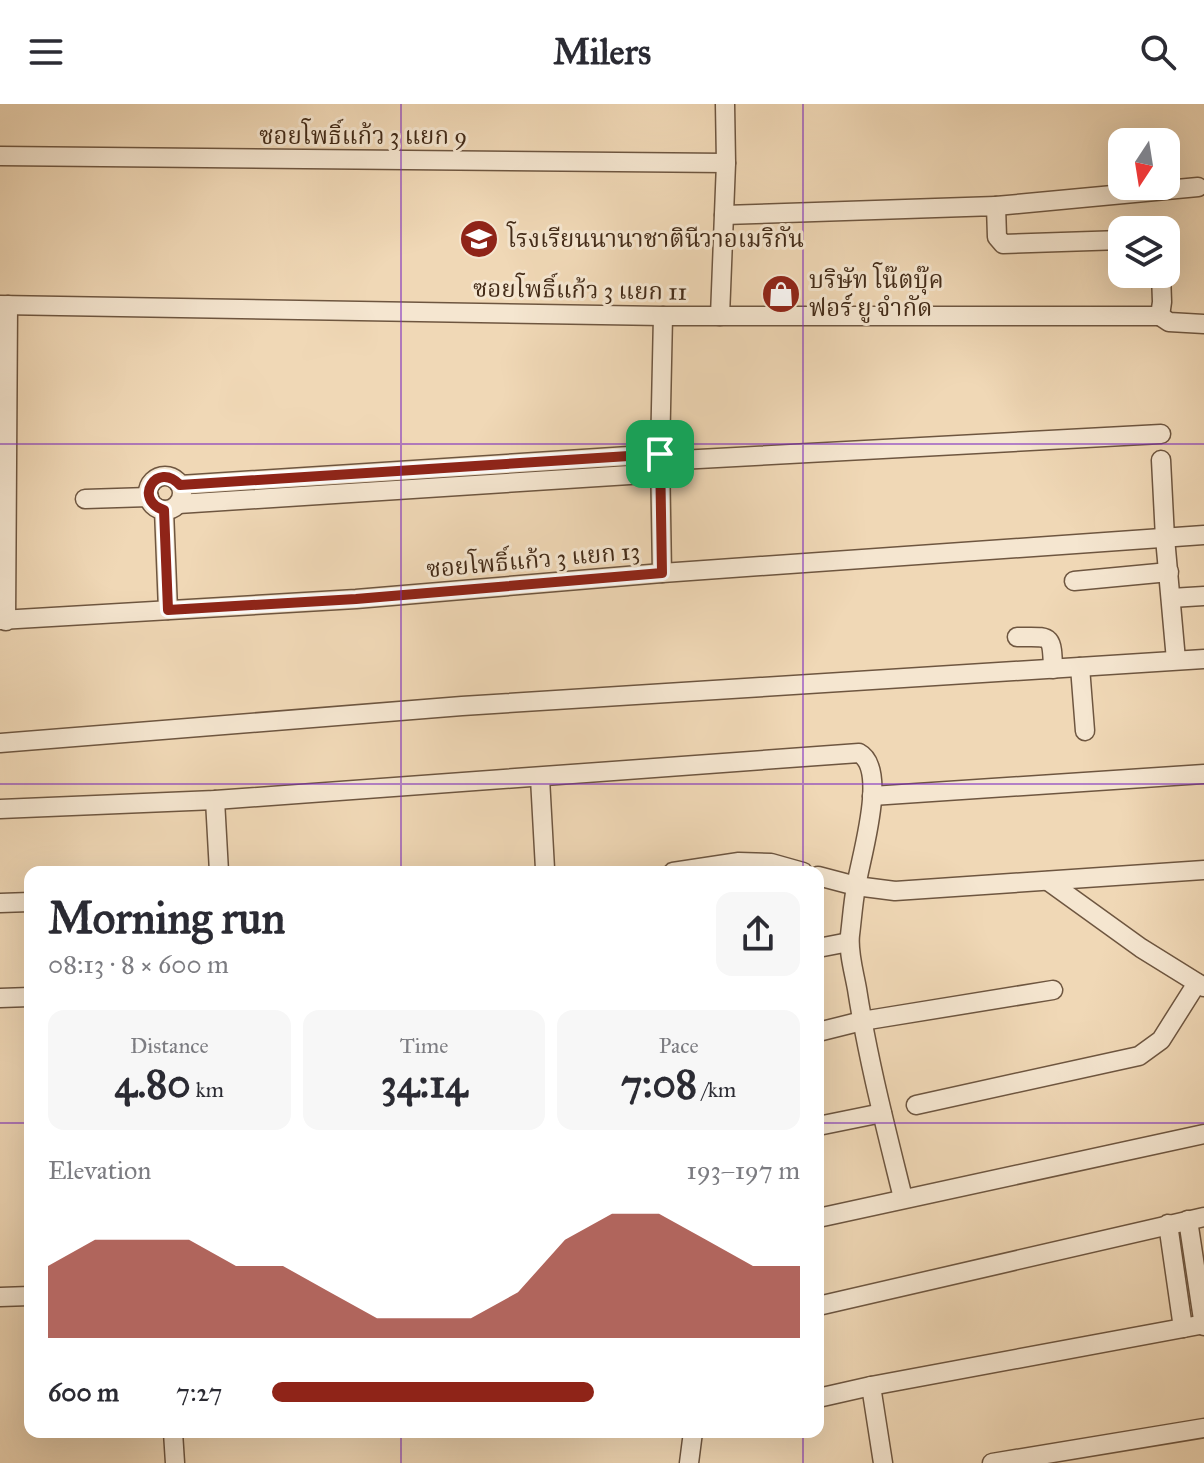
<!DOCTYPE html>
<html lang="en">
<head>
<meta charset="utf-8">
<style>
	body { margin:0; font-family:"IM FELL Great Primer","Noto Serif Thai",serif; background:#f7f7f7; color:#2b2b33; height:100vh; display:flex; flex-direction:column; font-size:30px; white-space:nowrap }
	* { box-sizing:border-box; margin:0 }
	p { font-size:26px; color:#7c7c81 }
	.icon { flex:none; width:44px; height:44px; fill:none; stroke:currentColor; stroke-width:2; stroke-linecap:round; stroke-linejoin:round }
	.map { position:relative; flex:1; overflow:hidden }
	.drawer { position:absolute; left:24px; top:762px; width:800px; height:572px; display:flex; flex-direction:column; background:#fff; border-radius:16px; box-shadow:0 8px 32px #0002 }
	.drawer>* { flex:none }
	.needle { width:52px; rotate:192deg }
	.buttons { position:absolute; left:1108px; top:24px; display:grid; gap:16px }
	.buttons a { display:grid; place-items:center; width:72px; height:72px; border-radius:16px; background:#fff; box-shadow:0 8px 32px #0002; font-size:40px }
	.pin { position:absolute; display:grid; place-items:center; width:68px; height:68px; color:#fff; margin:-34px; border-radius:16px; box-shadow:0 4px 12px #0006 }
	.round { display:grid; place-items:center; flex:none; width:84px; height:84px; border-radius:16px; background:#f7f7f7 }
	.head { display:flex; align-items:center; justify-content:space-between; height:136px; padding:0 24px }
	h1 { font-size:44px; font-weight:700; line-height:60px }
	.stats { display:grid; grid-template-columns:repeat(3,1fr); gap:12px; height:136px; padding:8px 24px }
	.stats div { display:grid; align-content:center; border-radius:16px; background:#f7f7f7; text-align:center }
	.stats b { font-size:40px; font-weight:700 }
	.stats small { font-size:22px; font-weight:400 }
	.stats p { font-size:22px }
	.chart { height:224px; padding:16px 24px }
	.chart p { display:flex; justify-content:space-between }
	.chart svg { width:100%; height:144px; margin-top:8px; fill:#8f2418; opacity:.7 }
	ul { padding:0 24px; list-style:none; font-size:26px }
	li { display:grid; grid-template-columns:128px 96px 1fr; align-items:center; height:60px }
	li i { height:20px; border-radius:10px; background:#8f2418 }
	header { display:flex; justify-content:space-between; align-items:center; height:104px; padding:0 24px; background:#fff; font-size:36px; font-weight:700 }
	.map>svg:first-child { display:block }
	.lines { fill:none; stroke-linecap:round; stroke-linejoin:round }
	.minor-casing { stroke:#6e5640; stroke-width:21 }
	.minor { stroke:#f5e6d0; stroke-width:18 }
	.route-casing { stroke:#fff; stroke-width:16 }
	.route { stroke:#8f2418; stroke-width:10 }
	.grid { fill:none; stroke:#7b2cbf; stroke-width:2; stroke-opacity:0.55 }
	.labels { text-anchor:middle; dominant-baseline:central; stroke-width:6; stroke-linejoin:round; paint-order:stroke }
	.street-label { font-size:24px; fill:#432b18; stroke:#f5e6d0 }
	.poi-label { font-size:24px; fill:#432b18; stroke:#f5e6d0; text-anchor:start }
</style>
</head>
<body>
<header><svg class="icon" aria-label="menu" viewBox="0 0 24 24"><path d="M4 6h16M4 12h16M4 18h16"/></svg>Milers<svg class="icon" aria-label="search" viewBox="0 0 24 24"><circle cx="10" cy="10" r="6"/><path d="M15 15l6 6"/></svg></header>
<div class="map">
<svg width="1204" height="1359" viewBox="0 0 1204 1359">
	<rect width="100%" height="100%" fill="#f0d8b6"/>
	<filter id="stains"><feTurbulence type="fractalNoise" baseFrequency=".0025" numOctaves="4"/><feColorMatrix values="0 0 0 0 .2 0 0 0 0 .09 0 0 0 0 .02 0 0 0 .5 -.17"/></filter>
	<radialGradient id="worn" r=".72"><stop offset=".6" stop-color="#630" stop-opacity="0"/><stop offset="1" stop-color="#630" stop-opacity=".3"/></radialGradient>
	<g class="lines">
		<g class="minor-casing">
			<g id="minor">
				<path d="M 0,52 L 726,59"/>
				<path d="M 996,102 L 1198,83"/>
				<path d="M 724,111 L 996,102 L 997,133 L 1003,140 L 1122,136"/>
				<path d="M 0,201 L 663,212 L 1160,212"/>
				<path d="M 720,212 L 726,59 L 725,0"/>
				<path d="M 1160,212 L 1169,218 L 1204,220"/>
				<path d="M 1160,212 L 1162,198 L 1161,170"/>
				<path d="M 1161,356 L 1165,434 L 1176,556"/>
				<path d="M 661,357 L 1161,330"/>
				<circle cx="165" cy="389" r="17"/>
				<path d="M 180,381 L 660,350"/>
				<path d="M 85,395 L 149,393"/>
				<path d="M 178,400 L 661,369"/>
				<path d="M 164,406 L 168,506"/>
				<path d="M 662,469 L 660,350 L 663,212"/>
				<path d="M 1074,477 L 1169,468"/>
				<path d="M 1171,494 L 1204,492"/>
				<path d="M 0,516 L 356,495 L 662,469 L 1204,431"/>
				<path d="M 6,517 L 8,201"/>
				<path d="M 1017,533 C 1051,533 1052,529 1053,565"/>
				<path d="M 1080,563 L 1085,627"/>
				<path d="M 0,639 L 462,602 L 1204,555"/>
				<path d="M 540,674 L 545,765"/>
				<path d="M 872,692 L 1204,670"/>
				<path d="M 215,696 L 219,768"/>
				<path d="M 0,705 L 215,696 L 859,649 C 889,665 860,755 856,783 C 853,799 852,815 850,831 C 848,848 854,868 857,885 C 868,956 886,1025 903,1094"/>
				<path d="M 673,768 L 739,758 L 771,759 L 803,768"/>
				<path d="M 818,772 L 856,782 L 895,787 L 1204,766"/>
				<path d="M 1048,777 L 1141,844 L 1204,883"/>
				<path d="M 0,799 L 30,798"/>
				<path d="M 818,844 L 849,838"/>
				<path d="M 0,894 L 30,893"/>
				<path d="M 818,928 L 862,917 L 1053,886"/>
				<path d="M 916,1001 L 1139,952 L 1161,936 L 1197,879"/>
				<path d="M 818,1022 L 882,1009"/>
				<path d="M 818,1114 L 1204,1030"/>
				<path d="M 1188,1116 L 1204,1222"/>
				<path d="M 1168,1120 L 1183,1224"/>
				<path d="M 0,1193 L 30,1192"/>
				<path d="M 818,1202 L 1204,1113"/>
				<path d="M 871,1282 L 883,1359"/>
				<path d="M 818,1294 L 871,1282 L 1204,1220"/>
				<path d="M 173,1328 L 175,1359"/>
				<path d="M 689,1359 L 693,1328"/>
				<path d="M 992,1359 L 1204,1324"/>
			</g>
		</g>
		<use href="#minor" class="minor"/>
	</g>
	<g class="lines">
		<g class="route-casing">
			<path id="route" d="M 660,350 L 662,469 L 356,495 L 168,506 L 164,406 C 132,396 157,356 180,381 Z"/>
		</g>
		<use href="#route" class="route"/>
	</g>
	<path class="grid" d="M 401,0 L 401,768M 803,0 L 803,768M 0,340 L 1204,340M 0,680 L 1204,680M 0,1019 L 30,1019M 818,1019 L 1204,1019M 401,1328 L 401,1359M 803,1328 L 803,1359"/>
	<defs>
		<g id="school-disc" transform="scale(2)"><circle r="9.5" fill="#8f2418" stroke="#f5e6d0"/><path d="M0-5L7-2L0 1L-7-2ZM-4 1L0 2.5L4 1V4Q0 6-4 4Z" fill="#fff"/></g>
		<g id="shop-disc" transform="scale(2)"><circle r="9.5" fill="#8f2418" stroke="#f5e6d0"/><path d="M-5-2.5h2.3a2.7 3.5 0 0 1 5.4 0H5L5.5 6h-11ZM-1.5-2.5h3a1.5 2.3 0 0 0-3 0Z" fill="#fff"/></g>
	</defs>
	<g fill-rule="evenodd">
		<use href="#school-disc" x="479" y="135"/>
		<use href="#shop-disc" x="781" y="190"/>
	</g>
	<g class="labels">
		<g class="street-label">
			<text x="363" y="32">ซอยโพธิ์แก้ว 3 แยก 9</text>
			<text transform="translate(580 186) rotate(1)">ซอยโพธิ์แก้ว 3 แยก 11</text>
			<text transform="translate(533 456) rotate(-5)">ซอยโพธิ์แก้ว 3 แยก 13</text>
		</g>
		<g class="poi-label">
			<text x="507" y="135">โรงเรียนนานาชาตินีวาอเมริกัน</text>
			<text x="809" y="176">บริษัท โน๊ตบุ๊ค<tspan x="809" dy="28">ฟอร์ ยู จำกัด</tspan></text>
		</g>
	</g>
	<rect width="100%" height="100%" filter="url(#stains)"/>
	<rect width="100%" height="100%" fill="url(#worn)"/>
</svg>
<div class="buttons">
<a><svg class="needle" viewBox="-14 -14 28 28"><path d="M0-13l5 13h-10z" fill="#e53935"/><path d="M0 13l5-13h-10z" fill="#7c7c81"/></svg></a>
<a><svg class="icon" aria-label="layers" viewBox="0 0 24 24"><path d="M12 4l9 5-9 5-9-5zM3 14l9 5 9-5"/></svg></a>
</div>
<div class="pin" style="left:660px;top:350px;background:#1e9e55"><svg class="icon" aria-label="arrive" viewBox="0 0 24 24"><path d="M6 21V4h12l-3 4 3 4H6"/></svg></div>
<section class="drawer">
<div class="head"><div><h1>Morning run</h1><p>08:13 · 8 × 600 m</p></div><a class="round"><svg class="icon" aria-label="share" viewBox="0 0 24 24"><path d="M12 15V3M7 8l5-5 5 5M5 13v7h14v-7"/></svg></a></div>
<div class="stats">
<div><p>Distance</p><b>4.80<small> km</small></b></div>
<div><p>Time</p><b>34:14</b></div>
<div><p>Pace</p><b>7:08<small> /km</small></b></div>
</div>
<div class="chart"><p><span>Elevation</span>193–197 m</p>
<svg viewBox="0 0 160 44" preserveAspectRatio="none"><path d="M0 44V22L10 14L20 14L30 14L40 22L50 22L60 30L70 38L80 38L90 38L100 30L110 14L120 6L130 6L140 14L150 22L160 22V44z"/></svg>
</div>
<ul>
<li><b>600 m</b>7:27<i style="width:61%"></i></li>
</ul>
</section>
</div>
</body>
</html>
